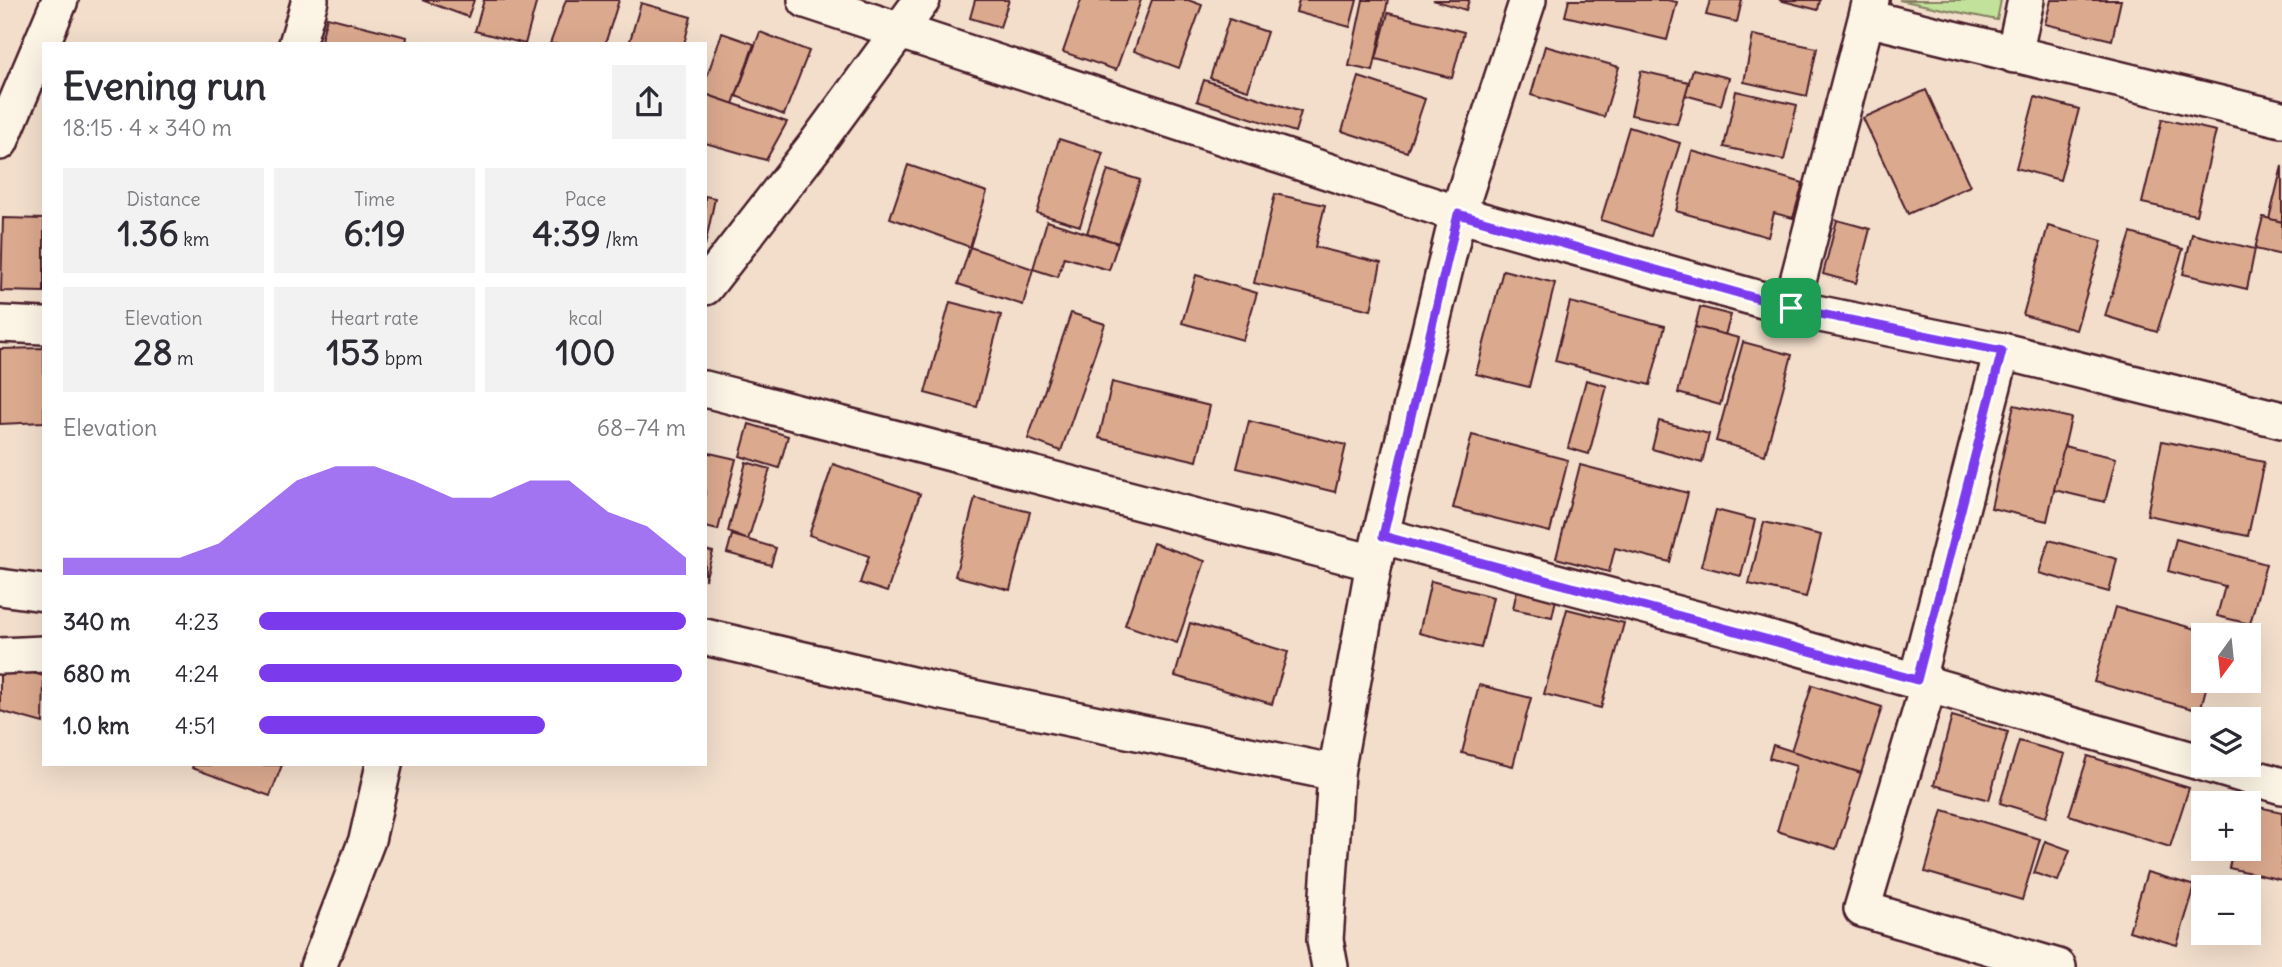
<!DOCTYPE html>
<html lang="en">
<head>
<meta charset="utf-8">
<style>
	body { margin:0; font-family:Delius,sans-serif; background:#f2f2f3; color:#2b2b33; height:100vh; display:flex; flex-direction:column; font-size:26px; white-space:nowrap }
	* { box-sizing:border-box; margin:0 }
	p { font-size:23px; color:#7c7c81 }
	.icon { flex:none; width:38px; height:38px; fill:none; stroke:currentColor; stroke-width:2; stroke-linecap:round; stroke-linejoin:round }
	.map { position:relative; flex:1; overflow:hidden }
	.panel { position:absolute; left:42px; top:42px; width:665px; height:724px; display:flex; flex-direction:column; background:#fff; border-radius:0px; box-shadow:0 7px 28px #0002 }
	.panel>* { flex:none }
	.needle { width:46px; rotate:195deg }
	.buttons { position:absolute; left:2191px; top:623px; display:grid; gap:14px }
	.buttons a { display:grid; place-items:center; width:70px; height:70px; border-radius:0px; background:#fff; box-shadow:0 7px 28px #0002; font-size:35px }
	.pin { position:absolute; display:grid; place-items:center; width:60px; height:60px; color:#fff; margin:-30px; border-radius:14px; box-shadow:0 4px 10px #0006 }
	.round { display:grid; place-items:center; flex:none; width:74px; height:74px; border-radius:0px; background:#f2f2f3 }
	.summary { display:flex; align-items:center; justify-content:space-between; height:119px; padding:0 21px }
	h1 { font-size:38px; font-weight:800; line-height:52px }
	.stats { display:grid; grid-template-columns:repeat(3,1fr); gap:10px; height:119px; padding:7px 21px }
	.stats div { display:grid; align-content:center; border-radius:0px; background:#f2f2f3; text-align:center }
	.stats b { font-size:35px; font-weight:800 }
	.stats small { font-size:19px; font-weight:400 }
	.stats p { font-size:19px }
	.chart { height:196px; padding:14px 21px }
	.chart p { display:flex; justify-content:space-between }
	.chart svg { width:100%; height:126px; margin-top:7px; fill:#7c3aed; opacity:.7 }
	ul { padding:0 21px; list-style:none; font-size:23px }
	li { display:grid; grid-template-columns:112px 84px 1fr; align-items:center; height:52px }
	li i { height:18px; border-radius:9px; background:#7c3aed }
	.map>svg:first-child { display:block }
	.green { fill:#c2e29b; stroke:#868063; stroke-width:2 }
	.building { fill:#dba98e; stroke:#4a1f2b; stroke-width:2 }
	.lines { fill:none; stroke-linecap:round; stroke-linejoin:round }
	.street-casing { stroke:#4a1f2b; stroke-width:40 }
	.street { stroke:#fcf5e5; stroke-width:35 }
	.route-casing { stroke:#fff; stroke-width:14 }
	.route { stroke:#7c3aed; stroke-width:9 }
</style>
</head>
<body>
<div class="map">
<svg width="2282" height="967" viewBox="0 0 2282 967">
	<rect width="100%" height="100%" fill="#f2decb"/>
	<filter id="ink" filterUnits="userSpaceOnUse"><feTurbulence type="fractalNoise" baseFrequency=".0143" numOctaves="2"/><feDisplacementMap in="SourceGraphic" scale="14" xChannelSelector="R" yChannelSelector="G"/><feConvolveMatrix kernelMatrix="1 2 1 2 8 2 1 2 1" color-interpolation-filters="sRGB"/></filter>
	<g filter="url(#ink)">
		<path class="green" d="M 1899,0 L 2001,0 L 1997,20 Z"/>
		<g class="building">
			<path d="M 422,0 L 474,0 L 468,17 Z"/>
			<path d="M 484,0 L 537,0 L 525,44 L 475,31 Z"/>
			<path d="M 566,0 L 619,0 L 605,44 L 550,44 Z"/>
			<path d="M 975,0 L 1009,0 L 1000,27 L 970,18 Z"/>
			<path d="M 1081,0 L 1141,0 L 1116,70 L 1063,52 Z"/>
			<path d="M 1152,0 L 1188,0 L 1202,5 L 1179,68 L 1134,51 Z"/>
			<path d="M 1299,0 L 1357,0 L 1350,27 L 1296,12 Z"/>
			<path d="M 1363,0 L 1388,0 L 1373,71 L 1349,66 Z"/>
			<path d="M 1433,0 L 1469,0 L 1466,10 Z"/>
			<path d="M 1569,0 L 1667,0 L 1677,2 L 1667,40 L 1565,16 Z"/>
			<path d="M 1710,0 L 1742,0 L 1737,22 L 1706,15 Z"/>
			<path d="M 1779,0 L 1820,0 L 1818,10 Z"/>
			<path d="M 2051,0 L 2121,0 L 2112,40 L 2045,24 Z"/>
			<path d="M 641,3 L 691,17 L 684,44 L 629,44 Z"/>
			<path d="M 1388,13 L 1464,32 L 1452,78 L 1376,59 Z"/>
			<path d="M 327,17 L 407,37 L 406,44 L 320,44 Z"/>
			<path d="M 1229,19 L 1267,32 L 1248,90 L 1210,78 Z"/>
			<path d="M 760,32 L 809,51 L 784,115 L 736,96 Z"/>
			<path d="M 722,33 L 754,44 L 733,104 L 705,94 L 705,82 Z"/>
			<path d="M 1753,35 L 1817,48 L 1807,96 L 1744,82 Z"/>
			<path d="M 1545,46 L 1619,67 L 1604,117 L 1531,95 Z"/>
			<path d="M 1693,69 L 1729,78 L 1721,105 L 1685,95 Z"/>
			<path d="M 1641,71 L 1689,82 L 1677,124 L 1631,115 Z"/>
			<path d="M 1359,77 L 1425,99 L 1407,152 L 1342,131 Z"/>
			<path d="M 1204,80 L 1301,112 L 1295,132 L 1197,101 Z"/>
			<path d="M 1926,90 L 1970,186 L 1908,214 L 1863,118 Z"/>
			<path d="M 1736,91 L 1797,105 L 1784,160 L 1724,147 Z"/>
			<path d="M 705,94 L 787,122 L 766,160 L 705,143 Z"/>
			<path d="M 2035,97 L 2079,109 L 2060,180 L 2016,168 Z"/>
			<path d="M 2162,119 L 2216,131 L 2196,215 L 2142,203 Z"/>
			<path d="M 1629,127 L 1680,143 L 1651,236 L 1601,220 Z"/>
			<path d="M 1059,139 L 1103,153 L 1080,226 L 1037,213 Z"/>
			<path d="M 1692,151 L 1803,183 L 1793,218 L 1774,213 L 1768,237 L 1676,211 Z"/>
			<path d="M 908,165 L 987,192 L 970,247 L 890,218 Z"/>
			<path d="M 2282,166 L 2282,222 L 2269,219 Z"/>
			<path d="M 1108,170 L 1140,180 L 1118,243 L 1087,233 Z"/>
			<path d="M 1275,194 L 1325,205 L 1315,247 L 1381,263 L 1371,310 L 1254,283 Z"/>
			<path d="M 705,196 L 715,198 L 705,246 Z"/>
			<path d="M 2263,217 L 2282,222 L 2282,255 L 2255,249 Z"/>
			<path d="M 3,218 L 44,219 L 44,292 L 1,291 Z"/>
			<path d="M 1837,220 L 1870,229 L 1856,283 L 1823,274 Z"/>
			<path d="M 1047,221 L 1118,243 L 1109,270 L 1064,257 L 1058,277 L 1033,269 Z"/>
			<path d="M 2048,226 L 2102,241 L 2076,330 L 2023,315 Z"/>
			<path d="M 2131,233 L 2183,249 L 2157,332 L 2105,316 Z"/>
			<path d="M 2192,234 L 2255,249 L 2247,289 L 2183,274 Z"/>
			<path d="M 970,247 L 1033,269 L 1023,305 L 958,284 Z"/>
			<path d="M 1503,270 L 1555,283 L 1529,387 L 1476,374 Z"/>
			<path d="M 1196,275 L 1257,293 L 1243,340 L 1182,323 Z"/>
			<path d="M 950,302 L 1001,315 L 977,407 L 925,393 Z"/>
			<path d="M 1570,302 L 1665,326 L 1650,385 L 1555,361 Z"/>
			<path d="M 1700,307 L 1731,315 L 1725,335 L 1695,327 Z"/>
			<path d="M 1071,313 L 1105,324 L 1061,451 L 1028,439 Z"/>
			<path d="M 1695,327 L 1739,338 L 1720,405 L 1678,393 Z"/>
			<path d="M 1743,342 L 1792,355 L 1765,455 L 1716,441 Z"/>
			<path d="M 44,348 L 44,422 L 0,424 L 0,349 Z"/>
			<path d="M 1586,380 L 1607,386 L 1589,454 L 1568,448 Z"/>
			<path d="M 1112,382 L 1210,406 L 1197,461 L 1099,438 Z"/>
			<path d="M 2014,405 L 2071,418 L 2047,521 L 1991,508 Z"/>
			<path d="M 1249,421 L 1346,445 L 1335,492 L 1237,468 Z"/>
			<path d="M 1659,421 L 1709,434 L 1702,463 L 1652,449 Z"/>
			<path d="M 749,424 L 788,436 L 779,468 L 740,456 Z"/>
			<path d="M 1472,435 L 1568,460 L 1550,532 L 1453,508 Z"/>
			<path d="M 2162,441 L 2264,462 L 2248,536 L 2147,515 Z"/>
			<path d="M 2064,446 L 2116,458 L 2105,502 L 2054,490 Z"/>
			<path d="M 705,452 L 736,459 L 718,530 L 705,527 Z"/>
			<path d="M 746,462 L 770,469 L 748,540 L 728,532 Z"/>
			<path d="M 833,464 L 920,494 L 887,592 L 860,583 L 869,556 L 809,535 Z"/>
			<path d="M 1580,465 L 1688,493 L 1670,562 L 1615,548 L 1609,572 L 1556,558 Z"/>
			<path d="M 975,498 L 1030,512 L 1010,590 L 955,576 Z"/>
			<path d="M 1716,510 L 1755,520 L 1741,576 L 1701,566 Z"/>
			<path d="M 1764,522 L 1821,535 L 1806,597 L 1749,584 Z"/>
			<path d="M 732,535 L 776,548 L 771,565 L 727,553 Z"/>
			<path d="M 2176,539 L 2266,564 L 2250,624 L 2217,616 L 2225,586 L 2168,571 Z"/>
			<path d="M 2049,540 L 2117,559 L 2109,592 L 2039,573 Z"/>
			<path d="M 1153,543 L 1205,561 L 1177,643 L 1125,625 Z"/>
			<path d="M 705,550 L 713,552 L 705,580 Z"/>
			<path d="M 1431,581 L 1493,597 L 1481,648 L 1419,633 Z"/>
			<path d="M 1518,585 L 1557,595 L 1552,617 L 1513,609 Z"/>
			<path d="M 2115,607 L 2218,635 L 2203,635 L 2203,681 L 2208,681 L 2200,711 L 2094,682 Z"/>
			<path d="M 1567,609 L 1624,623 L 1601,708 L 1544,694 Z"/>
			<path d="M 1190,623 L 1288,652 L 1272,704 L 1175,676 Z"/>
			<path d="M 0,664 L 44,676 L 43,723 L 0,711 Z"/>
			<path d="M 1479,685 L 1531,698 L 1513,766 L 1462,753 Z"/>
			<path d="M 1812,685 L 1882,707 L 1861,773 L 1791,751 Z"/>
			<path d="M 1952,716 L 2008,732 L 1989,800 L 1934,785 Z"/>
			<path d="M 2019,741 L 2065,754 L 2046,817 L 2000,803 Z"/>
			<path d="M 1773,745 L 1861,773 L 1836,849 L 1777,831 L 1796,766 L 1769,758 Z"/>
			<path d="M 2088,756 L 2189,788 L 2170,847 L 2069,815 Z"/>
			<path d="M 193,765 L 282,765 L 270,796 L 192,768 Z"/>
			<path d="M 2249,805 L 2282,812 L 2282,880 L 2229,868 L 2233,849 L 2249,849 Z"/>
			<path d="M 1943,810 L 2040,839 L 2022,900 L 1925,872 Z"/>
			<path d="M 2045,841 L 2070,850 L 2058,881 L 2034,873 Z"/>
			<path d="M 2147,872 L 2195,886 L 2177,945 L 2129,931 Z"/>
		</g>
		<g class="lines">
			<g class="street-casing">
				<g id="street">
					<path d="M 806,0 L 1458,214 L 1791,308 L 2002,351 L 2282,420"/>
					<path d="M 1867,18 L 2282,119"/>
					<path d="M 297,44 L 310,0"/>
					<path d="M 2014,55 L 2026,0"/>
					<path d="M 0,142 L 60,0"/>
					<path d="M 705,287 L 814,147 L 922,0"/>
					<path d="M 1791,308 L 1871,0"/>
					<path d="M 0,324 L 44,326"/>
					<path d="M 705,389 L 1374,563"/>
					<path d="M 1383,536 L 1737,630 L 2203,763"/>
					<path d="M 0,587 L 44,593"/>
					<path d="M 705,637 L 929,689 L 1336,773"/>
					<path d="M 0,656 L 44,654"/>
					<path d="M 1917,679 L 2002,351"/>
					<path d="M 1929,683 L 1862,909 L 2058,967"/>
					<path d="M 2210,765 L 2282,786"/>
					<path d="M 318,967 L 367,840 L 384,765"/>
					<path d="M 1330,967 L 1325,940 L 1336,773 L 1374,563 L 1458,214 L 1528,0"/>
				</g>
			</g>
			<use href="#street" class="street"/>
		</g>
	</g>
	<g class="lines" filter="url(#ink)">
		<g class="route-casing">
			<path id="route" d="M 1458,214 L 1791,308 L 2002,351 L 1917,680 L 1383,536 Z"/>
		</g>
		<use href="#route" class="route"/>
	</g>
</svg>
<div class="buttons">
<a><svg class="needle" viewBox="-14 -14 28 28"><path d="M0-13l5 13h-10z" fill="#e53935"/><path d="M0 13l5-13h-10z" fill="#7c7c81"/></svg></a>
<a><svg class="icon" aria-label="layers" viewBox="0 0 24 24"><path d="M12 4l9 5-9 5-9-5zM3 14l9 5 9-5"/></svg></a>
<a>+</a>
<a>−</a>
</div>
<div class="pin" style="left:1791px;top:308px;background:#1e9e55"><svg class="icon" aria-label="arrive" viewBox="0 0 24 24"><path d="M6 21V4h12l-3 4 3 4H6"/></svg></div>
<section class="panel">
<div class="summary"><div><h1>Evening run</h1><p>18:15 · 4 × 340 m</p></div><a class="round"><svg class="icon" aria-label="share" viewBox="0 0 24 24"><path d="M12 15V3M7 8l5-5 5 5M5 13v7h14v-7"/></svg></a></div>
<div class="stats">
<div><p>Distance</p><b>1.36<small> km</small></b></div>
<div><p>Time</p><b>6:19</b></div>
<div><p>Pace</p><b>4:39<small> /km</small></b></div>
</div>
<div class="stats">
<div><p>Elevation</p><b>28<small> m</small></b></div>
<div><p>Heart rate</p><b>153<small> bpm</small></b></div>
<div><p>kcal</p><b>100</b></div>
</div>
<div class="chart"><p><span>Elevation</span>68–74 m</p>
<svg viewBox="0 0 160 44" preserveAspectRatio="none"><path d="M0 44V38L10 38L20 38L30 38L40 33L50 22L60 11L70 6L80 6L90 11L100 17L110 17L120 11L130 11L140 22L150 27L160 38V44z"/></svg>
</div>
<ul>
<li><b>340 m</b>4:23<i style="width:100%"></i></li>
<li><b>680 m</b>4:24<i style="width:99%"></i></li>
<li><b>1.0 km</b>4:51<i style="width:67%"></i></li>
</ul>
</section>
</div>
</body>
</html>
